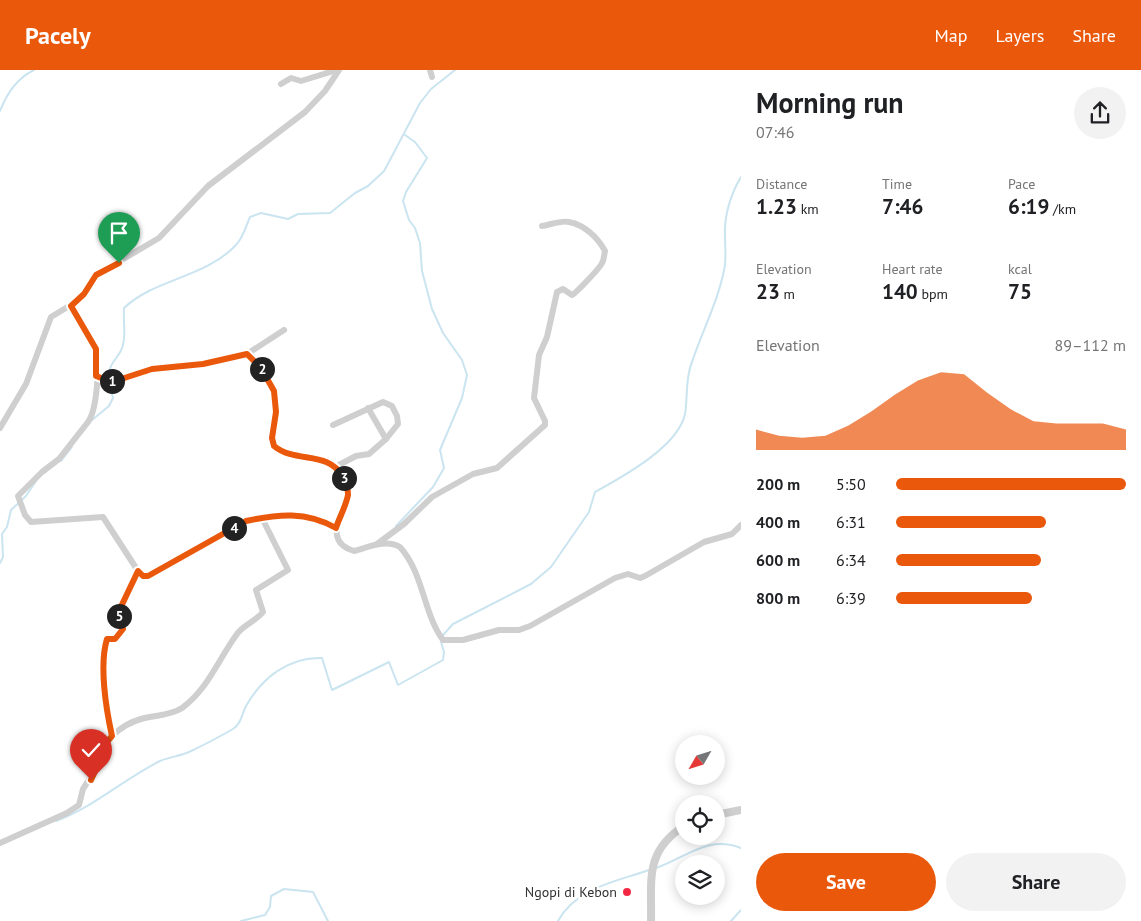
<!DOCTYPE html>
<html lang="en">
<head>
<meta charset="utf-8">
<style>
	body { margin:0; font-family:"PT Sans",sans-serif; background:#f2f2f2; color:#202124; height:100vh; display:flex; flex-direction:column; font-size:19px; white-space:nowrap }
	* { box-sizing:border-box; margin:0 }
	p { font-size:16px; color:#757577 }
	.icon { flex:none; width:28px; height:28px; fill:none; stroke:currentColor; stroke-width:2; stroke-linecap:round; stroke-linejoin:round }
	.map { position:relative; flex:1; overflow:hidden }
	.details { display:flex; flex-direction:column; background:#fff; width:400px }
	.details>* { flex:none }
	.needle { width:32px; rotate:231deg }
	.buttons { position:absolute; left:675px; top:665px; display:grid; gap:10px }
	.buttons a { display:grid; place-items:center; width:50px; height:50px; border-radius:50%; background:#fff; box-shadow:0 2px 12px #0003; font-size:25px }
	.pin { position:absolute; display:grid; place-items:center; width:42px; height:42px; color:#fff; margin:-51px -21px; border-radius:50% 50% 50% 0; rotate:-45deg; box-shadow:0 0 5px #0007 }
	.pin .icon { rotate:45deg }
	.km { position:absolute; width:25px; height:25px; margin:-12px; border-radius:50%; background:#222; color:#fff; font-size:14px; line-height:25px; text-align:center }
	.round { display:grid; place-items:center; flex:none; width:52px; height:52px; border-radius:26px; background:#f2f2f2 }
	.overview { display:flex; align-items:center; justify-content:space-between; height:85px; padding:0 15px }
	h1 { font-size:28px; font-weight:700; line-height:38px }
	.metrics { display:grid; grid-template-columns:repeat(3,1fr); gap:8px; height:85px; padding:5px 15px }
	.metrics div { display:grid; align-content:center }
	.metrics b { font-size:21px; font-weight:700 }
	.metrics small { font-size:14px; font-weight:400 }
	.metrics p { font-size:14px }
	.chart { height:140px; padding:10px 15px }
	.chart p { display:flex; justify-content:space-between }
	.chart svg { width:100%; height:90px; margin-top:5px; fill:#ea580c; opacity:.7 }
	.cta { display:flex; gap:10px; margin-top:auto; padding:10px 15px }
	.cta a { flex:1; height:58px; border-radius:30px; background:#ea580c; color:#fff; font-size:20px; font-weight:700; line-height:58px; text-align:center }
	.cta a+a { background:#f2f2f2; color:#202124 }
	ul { padding:0 15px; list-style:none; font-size:16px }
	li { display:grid; grid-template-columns:80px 60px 1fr; align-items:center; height:38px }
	li i { height:12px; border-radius:6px; background:#ea580c }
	header { display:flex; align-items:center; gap:30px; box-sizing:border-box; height:70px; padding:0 25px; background:#ea580c; color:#fff }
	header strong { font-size:24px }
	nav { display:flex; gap:28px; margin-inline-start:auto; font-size:18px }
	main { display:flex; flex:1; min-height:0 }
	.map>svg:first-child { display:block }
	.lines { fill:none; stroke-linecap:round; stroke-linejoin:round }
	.stream { stroke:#cae4f0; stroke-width:2 }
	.minor { stroke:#cfcfcf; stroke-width:6 }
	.tertiary { stroke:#cfcfcf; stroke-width:8 }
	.route-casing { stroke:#fff; stroke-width:10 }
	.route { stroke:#ea580c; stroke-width:6 }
	.poi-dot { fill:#f52844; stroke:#fff; stroke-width:2 }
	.labels { text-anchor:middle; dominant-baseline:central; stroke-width:5; stroke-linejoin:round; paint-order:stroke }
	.poi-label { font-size:14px; fill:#323232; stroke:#fff; text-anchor:end }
</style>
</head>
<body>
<header>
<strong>Pacely</strong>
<nav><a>Map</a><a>Layers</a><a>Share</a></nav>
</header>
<main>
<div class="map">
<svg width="741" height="851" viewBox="0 0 741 851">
	<rect width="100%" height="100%" fill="#fff"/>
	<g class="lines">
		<g class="stream">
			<path d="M 0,41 C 7,23 17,8 34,0"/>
			<path d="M 109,307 C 108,292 120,288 123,275 C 126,263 123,250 124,238 C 154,209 205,208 236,175 C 243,168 246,156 250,147 L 261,143 L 288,149 L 298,144 L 330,143 L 355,123 L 368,116 L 384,101 L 391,88 L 420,33 L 431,19 L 455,0"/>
			<path d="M 92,350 L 109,336 L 113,328 L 109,312"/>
			<path d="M 61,391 L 72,377"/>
			<path d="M 396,456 L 433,417 L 444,398 L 440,380 L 462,328 L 467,305 L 462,290 L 443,263 L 432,239 L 422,201 L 420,173 L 415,158 L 409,150 L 403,131 L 406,122 L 427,88 L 415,72 L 405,65"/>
			<path d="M 0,493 L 3,487 L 2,464 L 7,457 L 11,440 L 26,426 L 36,411"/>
			<path d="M 443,565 L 453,554 L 531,514 L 551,497 L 589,442 L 595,422 C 622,407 678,377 685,344 C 688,326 685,309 692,292 C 703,259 719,230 725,195 C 726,185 725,175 725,165 C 724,146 731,123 741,107"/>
			<path d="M 56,751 C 94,737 124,709 160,691 C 170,687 180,686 189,682 C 204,675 219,667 233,659 C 241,654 242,644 246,636 C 262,608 288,587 322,588 L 332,620 L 389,592 L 398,615 L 443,590 L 444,582 L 441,572"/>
			<path d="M 656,798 C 687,787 708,765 741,778"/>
			<path d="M 241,851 L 265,845 L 270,837 L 271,826 L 284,819 L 313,822 L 328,851"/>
			<path d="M 558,851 C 577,817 615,812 649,800"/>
			<path d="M 731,851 L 741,840"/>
		</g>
		<g class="minor">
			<path d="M 430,0 L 432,7"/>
			<path d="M 281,14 L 291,8 L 301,11 L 337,0"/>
			<path d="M 71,236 C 78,250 92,266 96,280 C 100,295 97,340 88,352 L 59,389 L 42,402 L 18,426 L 25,445 L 31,452 L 103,447 L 138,501 L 143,505 L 148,506 L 246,451 L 262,448"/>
			<path d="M 247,284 L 284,260"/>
			<path d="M 96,306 L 112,311 L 152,299 L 203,294 L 241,284 L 251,286 C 268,302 277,325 275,348 C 274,357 271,367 275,376 C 297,395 330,379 345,410 C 356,434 315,469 354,481 C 369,477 386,469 400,477 C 424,504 423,543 443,570 L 463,570 L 499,560 L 519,560 L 530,556 L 615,508 L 628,504 L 640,508 L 645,506 L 704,472 L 732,464 L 741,455"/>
			<path d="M 368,338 L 386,369"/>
			<path d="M 333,355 L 383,332 L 392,336 L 397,346 L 398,354 L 386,369 L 369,384 L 356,386 L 337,396"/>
			<path d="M 0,358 L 26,314 L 51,247 L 79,230 L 96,205 L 159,168 L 208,116 L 305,42 L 325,21 L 339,0"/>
			<path d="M 377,474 L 404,454 L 432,427 L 473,404 L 497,398 L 545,355 L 545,351 L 534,328 L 539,285 L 547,267 L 557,222 L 563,219 L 572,225 C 575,224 600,198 602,193 C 604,190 604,185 605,181 C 598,168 585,155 569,152 C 561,150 549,155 542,156"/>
			<path d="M 112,666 C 106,639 99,595 107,569 L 115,569 L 123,559 L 118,543 L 138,501"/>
			<path d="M 0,773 L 67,743 L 79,735 L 83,719 L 96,699 L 94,687 C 106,670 120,655 141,649 C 154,645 170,646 182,638 C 208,619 218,590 237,564 C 243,555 256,551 263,542 L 256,520 L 288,500 L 262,448 C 289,443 312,445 336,458"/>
		</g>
		<g class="tertiary">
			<path d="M 716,745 L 741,740"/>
			<path d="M 651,851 C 652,810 644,782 684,756"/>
		</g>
	</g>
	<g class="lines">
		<g class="route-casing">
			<path id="route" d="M 91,710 L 96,699 L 94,687 L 112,666 C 106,639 99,595 107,569 L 115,569 L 123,559 L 118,543 L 138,501 L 143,506 L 148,506 L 246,451 C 278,444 306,441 336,458 C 339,448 346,436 348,425 C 348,418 346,412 343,407 C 328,380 296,394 274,376 L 272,368 L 276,342 L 274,321 L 261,298 L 247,284 L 203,294 L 152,299 L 112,312 L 96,306 L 96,279 L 71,236 L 84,224 L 96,205 L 119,193"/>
		</g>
		<use href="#route" class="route"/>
	</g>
	<circle class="poi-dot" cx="627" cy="822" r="5"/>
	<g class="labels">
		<g class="poi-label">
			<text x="617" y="822">Ngopi di Kebon</text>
		</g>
	</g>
</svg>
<div class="buttons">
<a><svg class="needle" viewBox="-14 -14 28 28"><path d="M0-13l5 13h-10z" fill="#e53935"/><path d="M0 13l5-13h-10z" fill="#757577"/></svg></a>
<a><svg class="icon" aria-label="locate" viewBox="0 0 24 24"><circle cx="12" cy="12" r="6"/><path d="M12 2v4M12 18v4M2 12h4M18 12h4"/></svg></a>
<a><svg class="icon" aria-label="layers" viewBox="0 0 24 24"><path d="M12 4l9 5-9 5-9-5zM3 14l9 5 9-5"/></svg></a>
</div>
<div class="pin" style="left:119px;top:193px;background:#1e9e55"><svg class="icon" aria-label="arrive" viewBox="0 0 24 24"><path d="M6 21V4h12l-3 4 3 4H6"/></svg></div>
<div class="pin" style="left:91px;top:710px;background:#d93025"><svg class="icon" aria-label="check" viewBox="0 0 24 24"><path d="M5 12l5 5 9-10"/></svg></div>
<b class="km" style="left:112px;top:311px">1</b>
<b class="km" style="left:262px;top:299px">2</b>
<b class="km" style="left:344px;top:408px">3</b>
<b class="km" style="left:234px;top:458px">4</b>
<b class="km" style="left:119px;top:546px">5</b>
</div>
<section class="details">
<div class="overview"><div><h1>Morning run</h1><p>07:46</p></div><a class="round"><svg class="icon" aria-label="share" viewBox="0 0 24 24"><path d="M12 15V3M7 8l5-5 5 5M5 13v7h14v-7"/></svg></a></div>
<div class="metrics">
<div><p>Distance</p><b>1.23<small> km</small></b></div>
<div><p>Time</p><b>7:46</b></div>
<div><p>Pace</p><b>6:19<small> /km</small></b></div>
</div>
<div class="metrics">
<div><p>Elevation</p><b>23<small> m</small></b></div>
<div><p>Heart rate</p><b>140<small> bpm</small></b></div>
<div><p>kcal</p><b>75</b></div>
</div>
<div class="chart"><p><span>Elevation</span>89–112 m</p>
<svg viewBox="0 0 160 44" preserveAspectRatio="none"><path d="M0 44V34L10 37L20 38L30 37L40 32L50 25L60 17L70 10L80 6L90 7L100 16L110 24L120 30L130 31L140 31L150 31L160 34V44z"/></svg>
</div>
<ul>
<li><b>200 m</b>5:50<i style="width:100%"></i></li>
<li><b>400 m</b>6:31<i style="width:65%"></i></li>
<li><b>600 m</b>6:34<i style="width:63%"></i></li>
<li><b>800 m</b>6:39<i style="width:59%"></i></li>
</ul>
<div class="cta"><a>Save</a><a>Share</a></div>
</section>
</main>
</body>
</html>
